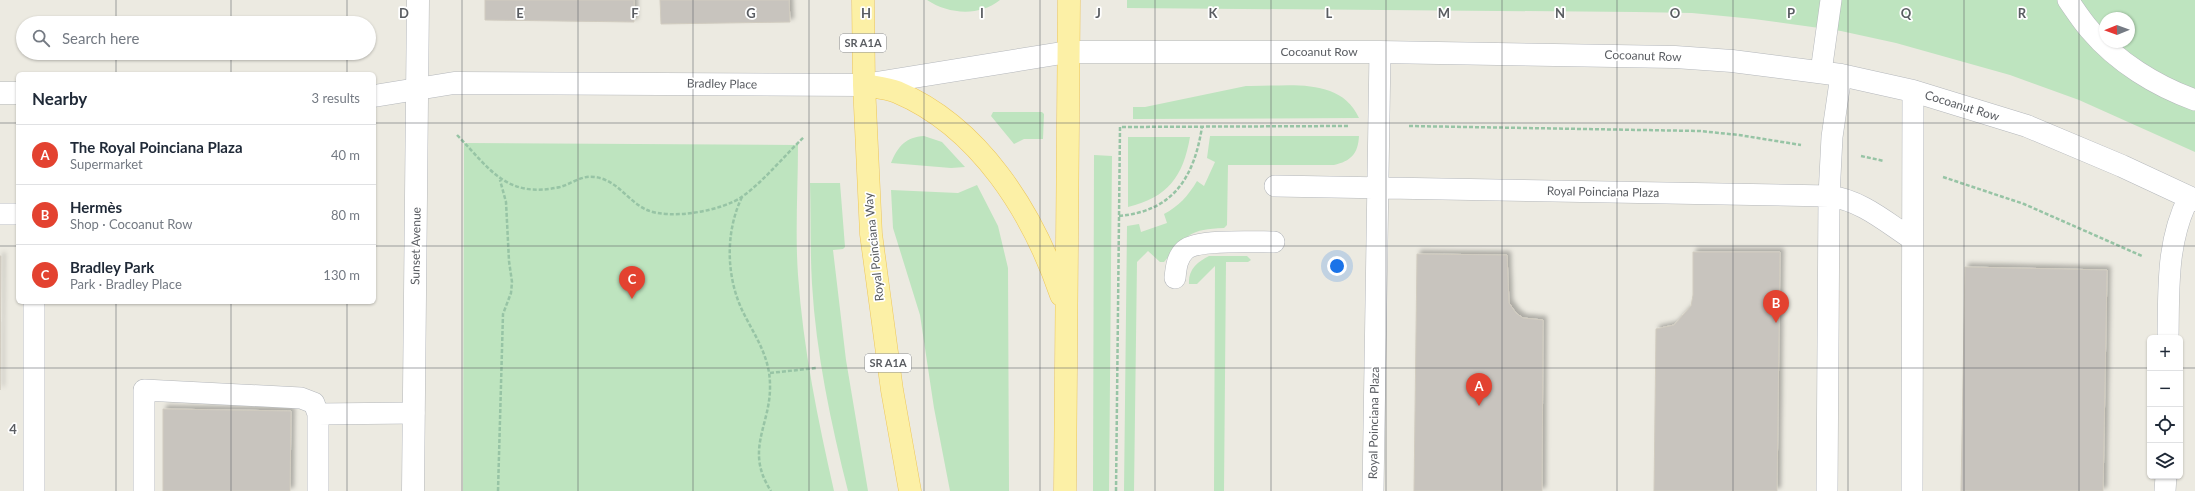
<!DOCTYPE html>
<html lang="en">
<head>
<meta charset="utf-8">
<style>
  body { margin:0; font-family:Lato,sans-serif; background:#f6f6f7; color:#1f2937 }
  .controls { position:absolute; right:12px; bottom:12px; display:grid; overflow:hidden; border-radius:6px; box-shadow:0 1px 3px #0004 }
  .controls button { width:36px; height:36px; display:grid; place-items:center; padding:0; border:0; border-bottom:1px solid #e0e1e3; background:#fff; color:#1f2937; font:20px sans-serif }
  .compass { position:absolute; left:2099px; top:12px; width:36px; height:36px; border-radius:50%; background:#fff; box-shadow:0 1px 3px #0004; rotate:269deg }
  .you { position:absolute; left:1337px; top:266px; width:14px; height:14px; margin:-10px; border:3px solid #fff; border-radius:50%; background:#1a73e8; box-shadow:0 0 0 6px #1a73e833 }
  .badge { display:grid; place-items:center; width:26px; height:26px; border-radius:50%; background:#e34230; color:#fff; font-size:13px; font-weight:700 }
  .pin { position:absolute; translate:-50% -33px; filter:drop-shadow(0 1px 2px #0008) }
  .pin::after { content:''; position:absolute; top:21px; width:14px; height:12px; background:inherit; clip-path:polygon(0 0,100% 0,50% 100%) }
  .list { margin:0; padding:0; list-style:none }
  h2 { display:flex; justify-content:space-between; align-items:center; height:52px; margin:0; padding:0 16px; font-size:17px }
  h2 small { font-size:13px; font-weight:400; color:#747a83 }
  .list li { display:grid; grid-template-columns:26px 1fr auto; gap:12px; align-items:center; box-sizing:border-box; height:60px; padding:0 16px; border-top:1px solid #e0e1e3 }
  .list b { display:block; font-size:15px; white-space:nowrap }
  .list p { margin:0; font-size:13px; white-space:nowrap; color:#747a83 }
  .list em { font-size:13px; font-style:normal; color:#747a83 }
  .icon { flex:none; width:22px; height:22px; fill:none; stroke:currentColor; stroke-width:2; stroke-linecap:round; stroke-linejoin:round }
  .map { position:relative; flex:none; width:2195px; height:491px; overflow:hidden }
  .search { position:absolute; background:#fff; box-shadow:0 1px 3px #0004; left:16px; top:16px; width:360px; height:44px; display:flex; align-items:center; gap:10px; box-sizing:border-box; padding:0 14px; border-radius:22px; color:#747a83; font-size:15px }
  .panel { position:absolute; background:#fff; box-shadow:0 1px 3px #0004; left:16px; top:72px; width:360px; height:232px; border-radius:6px }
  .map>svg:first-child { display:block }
  .green { fill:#bee4bf; fill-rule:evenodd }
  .building { fill:#c8c4be; stroke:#d1ccc0; filter:url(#shadow) }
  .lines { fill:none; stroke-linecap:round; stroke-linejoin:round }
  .service-casing { stroke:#b4b7bb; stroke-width:22 }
  .minor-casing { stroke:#b4b7bb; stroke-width:23 }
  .tertiary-casing { stroke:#b4b7bb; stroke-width:23 }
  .primary-casing { stroke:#edc65a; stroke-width:23 }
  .path { stroke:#97c4a5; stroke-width:2.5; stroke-dasharray:4 2; stroke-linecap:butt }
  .service { stroke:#fff; stroke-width:21 }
  .minor { stroke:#fff; stroke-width:22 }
  .tertiary { stroke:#fff; stroke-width:22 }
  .primary { stroke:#fcf0a6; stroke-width:22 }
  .grid { fill:none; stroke:#5a5d62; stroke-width:1; stroke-opacity:0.55 }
  .labels { text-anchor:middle; stroke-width:3.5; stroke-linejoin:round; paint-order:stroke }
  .shield { fill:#fff; stroke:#8c8e91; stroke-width:1 }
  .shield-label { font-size:11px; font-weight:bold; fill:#5a5d62 }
  .street-label { font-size:12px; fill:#5a5d62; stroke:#fff }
  .grid-label { font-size:13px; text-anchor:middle; font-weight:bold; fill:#5a5d62; stroke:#fff; stroke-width:3.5; stroke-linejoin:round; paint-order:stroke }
</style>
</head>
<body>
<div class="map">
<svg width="2195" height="491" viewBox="0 0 2195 491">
  <defs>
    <filter id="shadow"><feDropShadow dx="3.5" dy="-3.5" stdDeviation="2" flood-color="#0004"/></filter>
  </defs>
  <rect width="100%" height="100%" fill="#eceae1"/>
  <path class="green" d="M927,0H1000C979,17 948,14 927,0Z
    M1127,0H2195V152L2079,100L2010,75L1896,43L1841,31L1754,19L1692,13L1636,12L1127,8ZM2105,18H2129V42H2105Z
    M1246,86C1284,87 1340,75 1359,118L1133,119V107H1145Z
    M993,112H1042L1044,114L1043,139H1024L1014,144L991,116Z
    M374,133H375L374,254Z
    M924,136L942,142L965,167L951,168L891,163C898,146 906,137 924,136Z
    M1210,136H1359C1358,154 1351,161 1334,165H1228L1227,225L1224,228C1187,229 1186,237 1164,262H1160L1148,251L1137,262L1134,491H1124L1127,226L1139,224L1141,232L1167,223L1164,214C1179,206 1188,196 1197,181L1204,186L1215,162L1207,158Z
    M1128,137H1190C1183,177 1168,197 1128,207Z
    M464,143L798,145C798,188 795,232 798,275C803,348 818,420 834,491H463Z
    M1094,155L1112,156L1109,491H1093Z
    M810,183H840L845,247L843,249L833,250L846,360L868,491H848C831,424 816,353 812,284C810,250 811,217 810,183Z
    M977,185L998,226L1008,268L1009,491H950L934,408L920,315L893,228L891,190L958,193Z
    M1209,256H1247L1251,260L1248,262H1226L1224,491H1214L1215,266L1197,284H1189C1188,270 1197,262 1209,256Z"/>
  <path class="building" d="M485,0H634V22L485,20Z
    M660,0H789L790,22L661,24Z
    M1693,252H1780L1777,491H1654L1656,329L1674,325L1691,306L1693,295Z
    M1417,254L1507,255L1509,303L1516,313L1523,318L1543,320L1542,491H1414Z
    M0,256H1L0,390Z
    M1965,267L2107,270L2103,491H1961Z
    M163,409L291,411L290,491H163Z"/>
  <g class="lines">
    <g class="service-casing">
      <path id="service" d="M2068,0C2075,10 2082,21 2090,30C2117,62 2156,86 2195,100
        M1821,72L1831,0
        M1275,186L1829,196C1861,200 1886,222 1912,239
        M0,214H18
        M1175,278C1176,268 1177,257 1185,250C1197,239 1256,242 1274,242
        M2168,338C2169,289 2166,242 2189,197
        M34,491V302
        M144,491V390L301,398L314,403L318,414
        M318,491V414L414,413
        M1373,491L1380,52
        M1827,491L1829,196L1832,137L1841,75
        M1912,491L1913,91
        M2165,491L2166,476"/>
    </g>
    <g class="minor-casing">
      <path id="minor" d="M413,491L418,0"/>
    </g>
    <g class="tertiary-casing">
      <path id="tertiary" d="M0,93H18
        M374,96L454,83L864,85L1068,52H1380L1675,57L1732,61L1841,75L1913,91L2027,126L2122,166L2195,200"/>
    </g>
    <g class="primary-casing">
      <path id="primary" d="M863,0L864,85L871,234L892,390L910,491
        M864,85C874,87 887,88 897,92C980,127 1033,213 1061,295
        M1065,491L1069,0"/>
    </g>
    <path class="path" d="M1409,126L1700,131L1739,135L1801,145
      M457,135C490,169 506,199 560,187C571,184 582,175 594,177C617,179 627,201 647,210C670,220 723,211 743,196C764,181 785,155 804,137
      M1861,156L1884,161
      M1943,177L2024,204L2142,256
      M742,197C725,232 726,277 743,312C755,336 770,357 770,385C771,425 744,450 771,491
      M1119,216C1174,211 1194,177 1202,127
      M770,373L816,368
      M498,491L503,314L511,293L512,282L509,261L506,202L500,180
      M1116,491L1120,127L1348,126"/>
    <use href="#service" class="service"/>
    <use href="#minor" class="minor"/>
    <use href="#tertiary" class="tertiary"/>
    <use href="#primary" class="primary"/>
  </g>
  <path class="grid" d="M116,0V23M231,0V23M347,0V23M462,0V491M578,0V491M693,0V491M809,0V491M924,0V491M1040,0V491M1155,0V491M1271,0V491M1386,0V491M1502,0V491M1617,0V491M1733,0V491M1848,0V491M1964,0V491M2079,0V491M116,53V74M231,53V74M347,53V74M0,123H18M374,123H2195M0,246H18M374,246H2195M116,302V491M231,302V491M347,302V491M0,368H2150M2180,368H2195"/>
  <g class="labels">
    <g class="shield">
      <rect x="840" y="34" width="46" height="18" rx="3"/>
      <rect x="865" y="354" width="46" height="18" rx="3"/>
    </g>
    <g class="shield-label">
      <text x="863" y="47">SR A1A</text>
      <text x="888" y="367">SR A1A</text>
    </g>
    <g class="street-label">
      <text x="1319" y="56">Cocoanut Row</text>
      <text transform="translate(1643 56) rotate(2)" y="4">Cocoanut Row</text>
      <text transform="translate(722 84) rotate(1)" y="4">Bradley Place</text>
      <text transform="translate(1962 106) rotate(17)" y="4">Cocoanut Row</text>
      <text transform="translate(1603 192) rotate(1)" y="4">Royal Poinciana Plaza</text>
      <text transform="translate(416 246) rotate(-89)" y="4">Sunset Avenue</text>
      <text transform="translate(874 247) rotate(-96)" y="4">Royal Poinciana Way</text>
      <text transform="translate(1374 423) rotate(-89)" y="4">Royal Poinciana Plaza</text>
    </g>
  </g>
  <g class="grid-label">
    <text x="404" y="18">D</text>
    <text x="520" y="18">E</text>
    <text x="635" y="18">F</text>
    <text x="751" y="18">G</text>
    <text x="866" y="18">H</text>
    <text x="982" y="18">I</text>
    <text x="1098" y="18">J</text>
    <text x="1213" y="18">K</text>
    <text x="1329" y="18">L</text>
    <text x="1444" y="18">M</text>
    <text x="1560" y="18">N</text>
    <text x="1675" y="18">O</text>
    <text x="1791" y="18">P</text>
    <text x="1906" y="18">Q</text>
    <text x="2022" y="18">R</text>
    <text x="13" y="434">4</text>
  </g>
</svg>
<div class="controls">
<button>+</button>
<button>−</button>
<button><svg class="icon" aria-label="locate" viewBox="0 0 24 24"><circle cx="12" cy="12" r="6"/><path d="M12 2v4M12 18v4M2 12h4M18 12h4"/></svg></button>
<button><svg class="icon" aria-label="layers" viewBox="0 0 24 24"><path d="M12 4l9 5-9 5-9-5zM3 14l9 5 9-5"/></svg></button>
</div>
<svg class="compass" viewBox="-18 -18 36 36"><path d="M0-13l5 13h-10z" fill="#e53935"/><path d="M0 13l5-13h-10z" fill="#747a83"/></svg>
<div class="you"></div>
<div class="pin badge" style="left:1479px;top:406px">A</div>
<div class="pin badge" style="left:1776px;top:323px">B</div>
<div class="pin badge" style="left:632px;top:299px">C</div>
<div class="search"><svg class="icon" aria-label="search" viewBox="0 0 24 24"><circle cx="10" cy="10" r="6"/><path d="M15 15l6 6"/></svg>Search here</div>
<section class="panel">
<h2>Nearby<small>3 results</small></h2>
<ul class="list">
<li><span class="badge">A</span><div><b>The Royal Poinciana Plaza</b><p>Supermarket</p></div><em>40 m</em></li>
<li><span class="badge">B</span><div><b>Hermès</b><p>Shop · Cocoanut Row</p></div><em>80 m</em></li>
<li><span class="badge">C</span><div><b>Bradley Park</b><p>Park · Bradley Place</p></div><em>130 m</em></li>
</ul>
</section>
</div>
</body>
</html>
